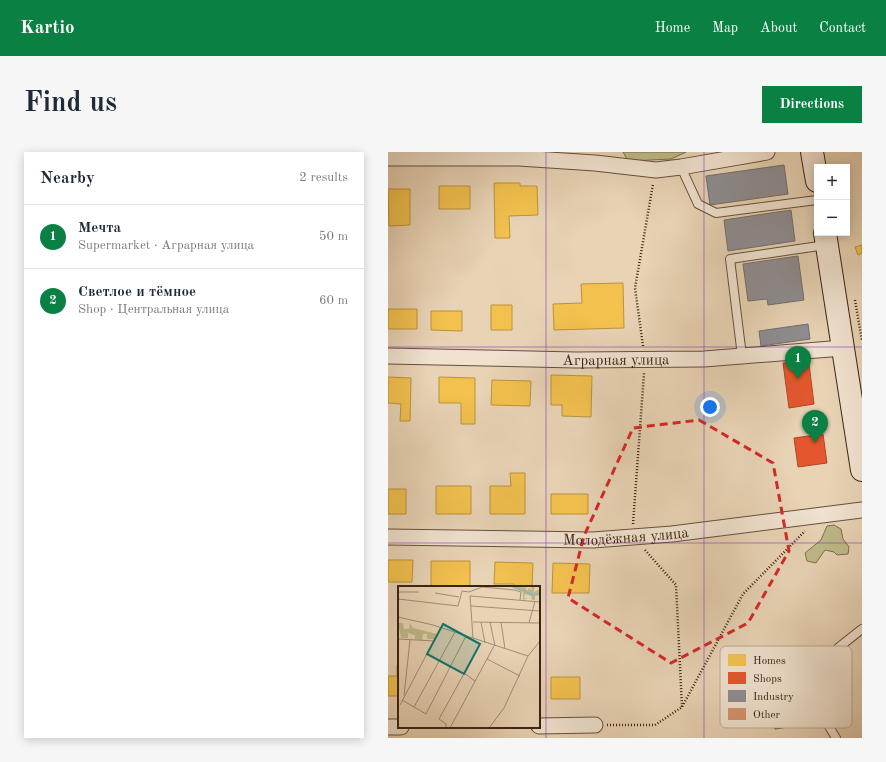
<!DOCTYPE html>
<html lang="en">
<head>
<meta charset="utf-8">
<style>
  body { margin:0; font-family:"Old Standard TT",serif; background:#f6f6f7; color:#1f2937 }
  .controls { position:absolute; right:12px; top:12px; display:grid; overflow:hidden; border-radius:0px; box-shadow:0 2px 10px #0003 }
  .controls button { width:36px; height:36px; display:grid; place-items:center; padding:0; border:0; border-bottom:1px solid #e0e1e3; background:#fff; color:#1f2937; font:20px sans-serif }
  .you { position:absolute; left:322px; top:255px; width:14px; height:14px; margin:-10px; border:3px solid #fff; border-radius:50%; background:#1a73e8; box-shadow:0 0 0 6px #1a73e833 }
  .badge { display:grid; place-items:center; width:26px; height:26px; border-radius:50%; background:#0b8043; color:#fff; font-size:13px; font-weight:700 }
  .pin { position:absolute; translate:-50% -33px; filter:drop-shadow(0 1px 2px #0008) }
  .pin::after { content:''; position:absolute; top:21px; width:14px; height:12px; background:inherit; clip-path:polygon(0 0,100% 0,50% 100%) }
  .list { margin:0; padding:0; list-style:none }
  h2 { display:flex; justify-content:space-between; align-items:center; height:52px; margin:0; padding:0 16px; font-size:17px }
  h2 small { font-size:13px; font-weight:400; color:#747a83 }
  .list li { display:grid; grid-template-columns:26px 1fr auto; gap:12px; align-items:center; box-sizing:border-box; height:64px; padding:0 16px; border-top:1px solid #e0e1e3 }
  .list b { display:block; font-size:15px; white-space:nowrap }
  .list p { margin:0; font-size:13px; white-space:nowrap; color:#747a83 }
  .list em { font-size:13px; font-style:normal; color:#747a83 }
  .map { position:relative; flex:none; width:474px; height:586px; overflow:hidden; border-radius:0px }
  header { display:flex; align-items:center; gap:24px; box-sizing:border-box; height:56px; padding:0 20px; background:#0b8043; color:#fff }
  header strong { font-size:19px }
  nav { display:flex; gap:22px; margin-inline-start:auto; font-size:14px }
  .intro { display:flex; align-items:center; justify-content:space-between; box-sizing:border-box; height:96px; padding:0 24px }
  h1 { margin:0; font-size:28px }
  .button { padding:10px 18px; border-radius:0px; background:#0b8043; color:#fff; font-size:14px; font-weight:700 }
  main { display:flex; gap:24px; padding:0 24px }
  aside { flex:1; background:#fff; border-radius:0px; box-shadow:0 2px 10px #0003 }
  .map>svg:first-child { display:block }
  .green { fill:#beba88; stroke:#7c6e4d }
  .homes { fill:#f2c14e; stroke:#bb923c }
  .shops { fill:#e4572e; stroke:#b14726 }
  .industry { fill:#8d8d92; stroke:#746d6c }
  .building { fill:#d3936d; stroke:#3b2312 }
  .lines { fill:none; stroke-linecap:round; stroke-linejoin:round }
  .lane-casing { stroke:#664f3b; stroke-width:10 }
  .street-casing { stroke:#664f3b; stroke-width:17 }
  .secondary-casing { stroke:#3b2312; stroke-width:24 }
  .path { stroke:#3b2312; stroke-width:2.5; stroke-dasharray:1 2; stroke-linecap:butt }
  .lane { stroke:#f0e2cf; stroke-width:8 }
  .street { stroke:#f0e2cf; stroke-width:15 }
  .secondary { stroke:#f0e2cf; stroke-width:22 }
  .marked { fill:none; stroke:#d62828; stroke-width:3; stroke-dasharray:8 5; stroke-linejoin:round }
  .grid { fill:none; stroke:#7b2cbf; stroke-width:1; stroke-opacity:0.55 }
  .labels { text-anchor:middle; stroke-width:4; stroke-linejoin:round; paint-order:stroke }
  .street-label { font-size:15px; fill:#3b2312; stroke:#f0e2cf }
  .inset-river { fill:none; stroke:#99b6b6; stroke-width:2 }
  .inset-road { fill:none; stroke:#a38d74; stroke-width:1 }
  .view { fill:#0f766e; fill-opacity:0.15; stroke:#0f766e; stroke-width:2 }
  .inset-edge { fill:none; stroke:#3b2312; stroke-width:2 }
  .key { fill:#f0e2cf; stroke:#baa996; stroke-width:1 }
  .key-label { font-size:11px; fill:#3b2312 }
</style>
</head>
<body>
<header>
<strong>Kartio</strong>
<nav><a>Home</a><a>Map</a><a>About</a><a>Contact</a></nav>
</header>
<div class="intro"><h1>Find us</h1><a class="button">Directions</a></div>
<main>
<aside>
<h2>Nearby<small>2 results</small></h2>
<ul class="list">
<li><span class="badge">1</span><div><b>Мечта</b><p>Supermarket · Аграрная улица</p></div><em>50 m</em></li>
<li><span class="badge">2</span><div><b>Светлое и тёмное</b><p>Shop · Центральная улица</p></div><em>60 m</em></li>
</ul>
</aside>
<div class="map">
<svg width="474" height="586" viewBox="0 0 474 586">
  <rect width="100%" height="100%" fill="#e8d3b5"/>
  <filter id="stains"><feTurbulence type="fractalNoise" baseFrequency=".005" numOctaves="4"/><feColorMatrix values="0 0 0 0 .2 0 0 0 0 .09 0 0 0 0 .02 0 0 0 .5 -.17"/></filter>
  <radialGradient id="worn" r=".72"><stop offset=".6" stop-color="#630" stop-opacity="0"/><stop offset="1" stop-color="#630" stop-opacity=".3"/></radialGradient>
  <path class="green" d="M235,0H298L283,7L240,9Z
    M446,373L453,377L455,387L461,395L460,402L449,403L446,400L437,398L428,411L419,409L417,401L433,388L439,374Z"/>
  <path class="homes" d="M106,31H132V34H149L150,63L121,64L122,86H107Z
    M51,34H82V57H51Z
    M0,37H22V73L1,74Z
    M474,93V101L470,103L467,95Z
    M235,131L236,176L166,178L165,152L194,151L193,132Z
    M103,153H124V178H103Z
    M0,157H29V177H0Z
    M43,159H74V179L43,178Z
    M163,223L204,224L203,265L174,264V253H163Z
    M0,225L23,226L22,269H12L13,252L0,251Z
    M51,225L87,226V272H73V251H51Z
    M104,228L143,229L142,254L103,253Z
    M122,321H137V362H102V334H123Z
    M48,334H83V362H48Z
    M0,337H18V362H0Z
    M163,342H200V362H163Z
    M0,408H25L24,430H0Z
    M43,409H82V435H43Z
    M107,410L145,411L144,435H126V432H106Z
    M165,411L202,412L201,441H164Z
    M9,513H11V544H0V524H9Z
    M163,525H192V547H163Z"/>
  <path class="shops" d="M416,208L421,212L426,252L401,256L395,211Z
    M435,282L439,311L410,315L406,286Z"/>
  <path class="industry" d="M396,13L400,42L322,53L318,24Z
    M403,58L407,89L340,99L336,68Z
    M410,104L416,148L380,153L379,147L360,149L355,112Z
    M420,172L422,187L373,194L371,179Z"/>
  <path class="building" d="M396,549L400,575L387,577L382,551Z"/>
  <g class="lines">
    <g class="lane-casing">
      <path id="lane" d="M293,15L310,52L328,61L429,48
        M354,204L342,107L438,93
        M448,586L439,571L436,529L450,496L474,477"/>
    </g>
    <g class="street-casing">
      <g id="street">
        <path d="M0,6H131L207,11L268,18L293,15L379,0"/>
        <path id="s1" d="M0,204L188,208L316,207L455,196"/>
        <path id="s2" d="M0,385L205,388L284,382L474,358"/>
        <path d="M151,574L207,573"/>
        <path d="M0,575H13"/>
      </g>
    </g>
    <g class="secondary-casing">
      <path id="secondary" d="M424,0L429,29
        M437,81L474,318"/>
    </g>
    <path class="path" d="M467,148L474,189
      M255,194L247,136L265,32
      M245,372L256,221
      M257,398L288,433L294,555
      M219,573H267L294,555L355,442L417,379"/>
    <use href="#lane" class="lane"/>
    <use href="#street" class="street"/>
    <use href="#secondary" class="secondary"/>
  </g>
  <path class="marked" d="M311,268L385,311L401,399L360,471L283,511L180,446L196,384L245,276Z"/>
  <path class="grid" d="M158,0V586M316,0V586M0,195H474M0,391H474"/>
  <g class="labels">
    <g class="street-label">
      <text dy="5" stroke="none"><textPath href="#s1" startOffset="228">Аграрная улица</textPath></text>
      <text dy="5" stroke="none"><textPath href="#s2" startOffset="238">Молодёжная улица</textPath></text>
    </g>
  </g>
  <g transform="translate(10 434)">
    <rect width="142" height="142" fill="#e8d3b5"/>
    <path d="M111,0H127L129,5L131,2L134,4L133,0H136V6L142,3V8L137,9V14H134L133,10L127,8L126,12H130L125,14V5ZM0,37H5L6,43H11L12,37L15,42L39,48L38,53H29V48H25L24,54L17,53V49L10,47V52H3Z" fill="#beba88"/>
    <path class="inset-river" d="M114,0L135,9L142,8"/>
    <path class="inset-road" d="M0,6H21M71,6L84,1L117,4L123,6L122,14M37,7L61,11M72,10L142,16M72,10L75,52M0,13L60,20L64,5L71,6M73,20L142,25M0,31L35,39L130,70M75,36L142,37M83,36L87,57M92,36L97,60M103,36L107,63M131,37L137,15M0,53L37,55M89,73L122,90M66,87L77,95M6,110L12,54M4,114L28,128L68,50M2,119L43,41M16,121L57,46M48,142V138L41,133L73,75M52,142L96,60M91,142L106,122L130,70L142,55"/>
    <path class="view" d="M45,38L82,58L66,88L29,68Z"/>
    <rect width="142" height="142" class="inset-edge"/>
  </g>
  <rect x="332" y="494" width="132" height="82" rx="6" class="key"/>
  <rect x="340" y="502" width="18" height="12" fill="#f2c14e"/>
  <rect x="340" y="520" width="18" height="12" fill="#e4572e"/>
  <rect x="340" y="538" width="18" height="12" fill="#8d8d92"/>
  <rect x="340" y="556" width="18" height="12" fill="#d3936d"/>
  <g class="key-label">
    <text x="365" y="512">Homes</text>
    <text x="365" y="530">Shops</text>
    <text x="365" y="548">Industry</text>
    <text x="365" y="566">Other</text>
  </g>
  <rect width="100%" height="100%" filter="url(#stains)"/>
  <rect width="100%" height="100%" fill="url(#worn)"/>
</svg>
<div class="controls">
<button>+</button>
<button>−</button>
</div>
<div class="you"></div>
<div class="pin badge" style="left:410px;top:227px">1</div>
<div class="pin badge" style="left:427px;top:291px">2</div>
</div>
</main>
</body>
</html>
